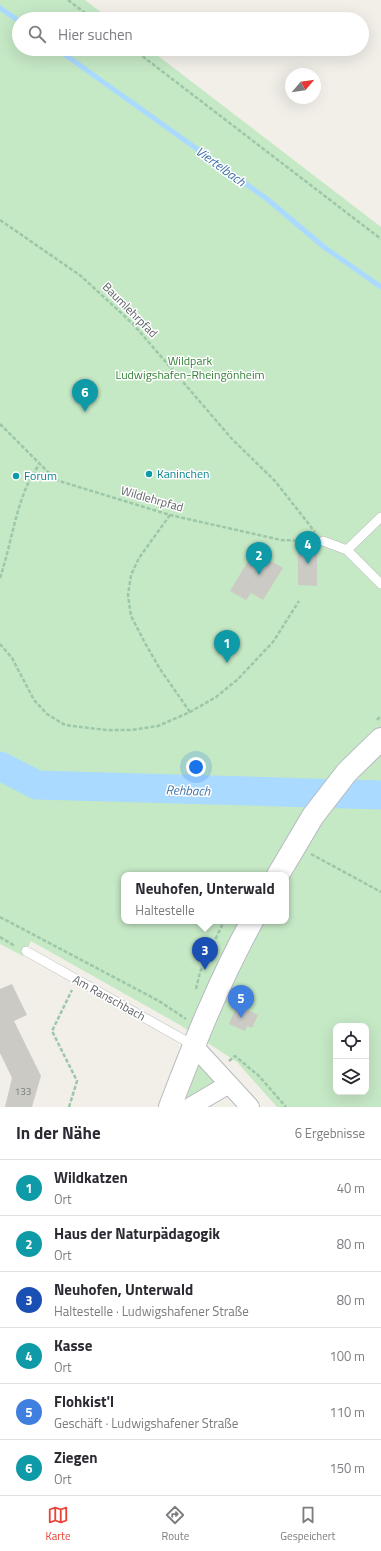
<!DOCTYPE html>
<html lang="de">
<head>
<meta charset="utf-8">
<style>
  body { margin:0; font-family:"Titillium Web",sans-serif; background:#f7f7f7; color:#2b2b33 }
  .controls { position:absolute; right:12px; bottom:12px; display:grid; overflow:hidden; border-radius:8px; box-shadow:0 4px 16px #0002 }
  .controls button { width:36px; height:36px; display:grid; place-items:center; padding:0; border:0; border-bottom:1px solid #e1e1e2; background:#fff; color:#2b2b33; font:20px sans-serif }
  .compass { position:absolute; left:285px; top:68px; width:36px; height:36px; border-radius:50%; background:#fff; box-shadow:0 4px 16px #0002; rotate:61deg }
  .you { position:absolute; left:196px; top:767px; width:14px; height:14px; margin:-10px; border:3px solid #fff; border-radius:50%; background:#1a73e8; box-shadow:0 0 0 6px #1a73e833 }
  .badge { display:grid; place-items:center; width:26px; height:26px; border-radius:50%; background:#ea4335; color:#fff; font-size:13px; font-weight:700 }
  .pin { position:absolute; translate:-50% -33px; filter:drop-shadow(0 1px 2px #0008) }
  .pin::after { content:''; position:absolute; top:21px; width:14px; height:12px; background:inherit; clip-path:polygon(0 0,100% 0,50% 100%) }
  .popup { position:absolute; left:121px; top:872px; width:168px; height:52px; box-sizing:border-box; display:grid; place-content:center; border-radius:8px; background:#fff; filter:drop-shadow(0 1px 3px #0005); font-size:13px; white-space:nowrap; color:#7c7c81 }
  .popup b { font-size:15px; color:#2b2b33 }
  .popup::after { content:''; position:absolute; left:50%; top:100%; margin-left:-8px; border:8px solid transparent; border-top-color:#fff }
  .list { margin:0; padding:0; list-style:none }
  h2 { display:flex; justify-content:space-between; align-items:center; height:52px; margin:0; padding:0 16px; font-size:17px }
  h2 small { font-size:13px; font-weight:400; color:#7c7c81 }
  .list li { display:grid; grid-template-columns:26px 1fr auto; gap:12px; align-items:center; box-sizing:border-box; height:56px; padding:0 16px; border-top:1px solid #e1e1e2 }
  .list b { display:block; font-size:15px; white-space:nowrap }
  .list p { margin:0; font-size:13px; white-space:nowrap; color:#7c7c81 }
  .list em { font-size:13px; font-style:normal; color:#7c7c81 }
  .icon { flex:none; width:22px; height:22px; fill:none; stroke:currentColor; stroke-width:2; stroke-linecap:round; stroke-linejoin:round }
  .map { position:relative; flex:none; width:381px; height:1107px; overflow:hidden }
  .search { position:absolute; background:#fff; box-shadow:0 4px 16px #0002; left:12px; right:12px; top:12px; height:44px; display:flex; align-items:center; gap:10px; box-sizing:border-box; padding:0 14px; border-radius:22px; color:#7c7c81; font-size:15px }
  .sheet { height:388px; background:#fff }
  nav { display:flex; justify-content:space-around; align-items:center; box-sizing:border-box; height:56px; border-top:1px solid #e1e1e2; background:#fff; font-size:11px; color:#7c7c81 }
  nav a { display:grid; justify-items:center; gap:2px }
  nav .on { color:#ea4335 }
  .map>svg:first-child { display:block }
  .green { fill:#c5e8c5; fill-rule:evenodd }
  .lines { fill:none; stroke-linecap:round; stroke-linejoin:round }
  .stream { stroke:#aadaff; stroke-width:5 }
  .river { stroke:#aadaff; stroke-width:29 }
  .building { fill:#cccac5 }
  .service-casing { stroke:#b5b8bc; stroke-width:10 }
  .minor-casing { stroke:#b5b8bc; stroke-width:20 }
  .secondary-casing { stroke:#b6babf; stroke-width:24 }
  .path { stroke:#9cc7a9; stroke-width:2.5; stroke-dasharray:4 2; stroke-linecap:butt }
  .service { stroke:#fff; stroke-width:9 }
  .minor { stroke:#fff; stroke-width:18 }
  .secondary { stroke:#fff; stroke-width:22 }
  .culture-dot { fill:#0f9aa8; stroke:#fff; stroke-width:1.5 }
  .labels { text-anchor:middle; stroke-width:3; stroke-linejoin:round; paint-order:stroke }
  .number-label { font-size:10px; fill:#7a7d7f }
  .street-label { font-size:12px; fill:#5f6368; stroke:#fff }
  .park-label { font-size:12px; fill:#348238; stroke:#fff }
  .culture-label { font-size:12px; fill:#0d838f; stroke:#fff; text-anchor:start }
  .water-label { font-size:13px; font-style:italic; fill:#4174aa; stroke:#fff }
</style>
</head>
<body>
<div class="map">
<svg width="381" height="1107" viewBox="0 0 381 1107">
  <rect width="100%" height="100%" fill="#f1efe8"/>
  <path class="green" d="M0,0H85L110,19H19V49H149L381,227V1107H277L237,1062L180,1025L31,941L23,956L0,944ZM124,875H286V921H124ZM336,1026H366V1092H336Z
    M196,1057L220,1082L176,1107Z"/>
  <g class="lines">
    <path class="stream" d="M0,8L19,21
      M57,49L267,199L324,247L381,287"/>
    <path class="river" d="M0,766L37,785L381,795"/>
  </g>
  <path class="building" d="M298,543H317V586L298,585Z
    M254,551L283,568L263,600L251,593L246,600L230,591Z
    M12,984L27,1015L14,1021L41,1076L32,1107H5L12,1078L0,1053V989Z
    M237,1005L258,1015L252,1028L247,1026L245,1031L229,1024Z"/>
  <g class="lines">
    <g class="service-casing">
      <path id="service" d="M323,541L347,550L381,584
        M347,550L381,517
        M26,951L193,1045"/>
    </g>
    <g class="minor-casing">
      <path id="minor" d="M193,1045L250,1107
        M190,1107L229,1084"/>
    </g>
    <g class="secondary-casing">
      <path id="secondary" d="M278,875L313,816L347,772L381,739
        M170,1107C194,1044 219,981 252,921"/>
    </g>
    <path class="path" d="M68,0L93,19
      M133,49L381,239
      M0,220L81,276L133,324L232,439L275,481L315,532
      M0,424L56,480L170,515L281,540L311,541
      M170,515L139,558L131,575L128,595L131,616L145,643L160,669L190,712
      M0,578C10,548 14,517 26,488C29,480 35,472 39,464
      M0,644L12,658L34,700L47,714L65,725L106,730H131L158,726L190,712L216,697L237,680L273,642L299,601
      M377,720L381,716
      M311,854L381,892
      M0,917L159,1001L186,1019
      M0,937L15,946
      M196,989L200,972L224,921
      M229,1061L235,1056L259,1076L286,1107
      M69,1107L77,1081L52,1031L72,990"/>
    <use href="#service" class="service"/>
    <use href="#minor" class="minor"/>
    <use href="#secondary" class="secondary"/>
  </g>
  <g class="culture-dot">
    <circle cx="149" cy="474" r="4"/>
    <circle cx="16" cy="476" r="4"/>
  </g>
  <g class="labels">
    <g class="number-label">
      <text x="23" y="1095">133</text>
    </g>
    <g class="street-label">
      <text transform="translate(130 310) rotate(45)" y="4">Baumlehrpfad</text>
      <text transform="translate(152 499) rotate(16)" y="4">Wildlehrpfad</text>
      <text transform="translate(109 998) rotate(29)" y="4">Am Ranschbach</text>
    </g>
    <g class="park-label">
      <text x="190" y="365">Wildpark<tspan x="190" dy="14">Ludwigshafen-Rheingönheim</tspan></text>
    </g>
    <g class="culture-label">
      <text x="157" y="478">Kaninchen</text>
      <text x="24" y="480">Forum</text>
    </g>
    <g class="water-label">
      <text transform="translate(221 166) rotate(36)" y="5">Viertelbach</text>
      <text transform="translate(188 790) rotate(2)" y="5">Rehbach</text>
    </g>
  </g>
</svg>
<div class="controls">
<button><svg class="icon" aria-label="locate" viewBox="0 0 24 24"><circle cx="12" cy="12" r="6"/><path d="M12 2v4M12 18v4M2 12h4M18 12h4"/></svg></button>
<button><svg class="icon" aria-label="layers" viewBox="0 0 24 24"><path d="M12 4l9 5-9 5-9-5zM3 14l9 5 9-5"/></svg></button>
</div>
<svg class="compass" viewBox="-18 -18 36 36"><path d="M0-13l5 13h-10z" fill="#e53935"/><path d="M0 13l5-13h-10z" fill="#7c7c81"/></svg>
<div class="you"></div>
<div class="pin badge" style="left:227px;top:663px;background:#0f9aa8">1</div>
<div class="pin badge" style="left:259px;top:575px;background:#0f9aa8">2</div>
<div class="pin badge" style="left:205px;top:970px;background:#1a4fb4">3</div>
<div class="popup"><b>Neuhofen, Unterwald</b>Haltestelle</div>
<div class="pin badge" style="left:308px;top:564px;background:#0f9aa8">4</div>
<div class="pin badge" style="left:241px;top:1018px;background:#3f7fe0">5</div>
<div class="pin badge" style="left:85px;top:412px;background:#0f9aa8">6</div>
<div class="search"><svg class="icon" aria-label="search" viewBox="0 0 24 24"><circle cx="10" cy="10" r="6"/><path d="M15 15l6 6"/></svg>Hier suchen</div>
</div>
<section class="sheet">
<h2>In der Nähe<small>6 Ergebnisse</small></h2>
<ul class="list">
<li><span class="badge" style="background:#0f9aa8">1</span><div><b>Wildkatzen</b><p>Ort</p></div><em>40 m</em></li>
<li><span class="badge" style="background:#0f9aa8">2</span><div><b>Haus der Naturpädagogik</b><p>Ort</p></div><em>80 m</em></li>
<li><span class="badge" style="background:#1a4fb4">3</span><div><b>Neuhofen, Unterwald</b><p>Haltestelle · Ludwigshafener Straße</p></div><em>80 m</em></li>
<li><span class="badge" style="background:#0f9aa8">4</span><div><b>Kasse</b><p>Ort</p></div><em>100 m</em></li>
<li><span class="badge" style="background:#3f7fe0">5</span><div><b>Flohkist'l</b><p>Geschäft · Ludwigshafener Straße</p></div><em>110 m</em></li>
<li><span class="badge" style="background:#0f9aa8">6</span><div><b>Ziegen</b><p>Ort</p></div><em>150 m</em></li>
</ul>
</section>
<nav>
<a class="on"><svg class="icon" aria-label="map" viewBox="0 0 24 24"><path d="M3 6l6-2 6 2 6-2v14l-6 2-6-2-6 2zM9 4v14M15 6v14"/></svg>Karte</a>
<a><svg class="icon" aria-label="directions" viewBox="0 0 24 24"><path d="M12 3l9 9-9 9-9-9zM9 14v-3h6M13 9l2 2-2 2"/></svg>Route</a>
<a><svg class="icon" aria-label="saved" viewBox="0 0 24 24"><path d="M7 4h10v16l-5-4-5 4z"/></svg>Gespeichert</a>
</nav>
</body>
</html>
